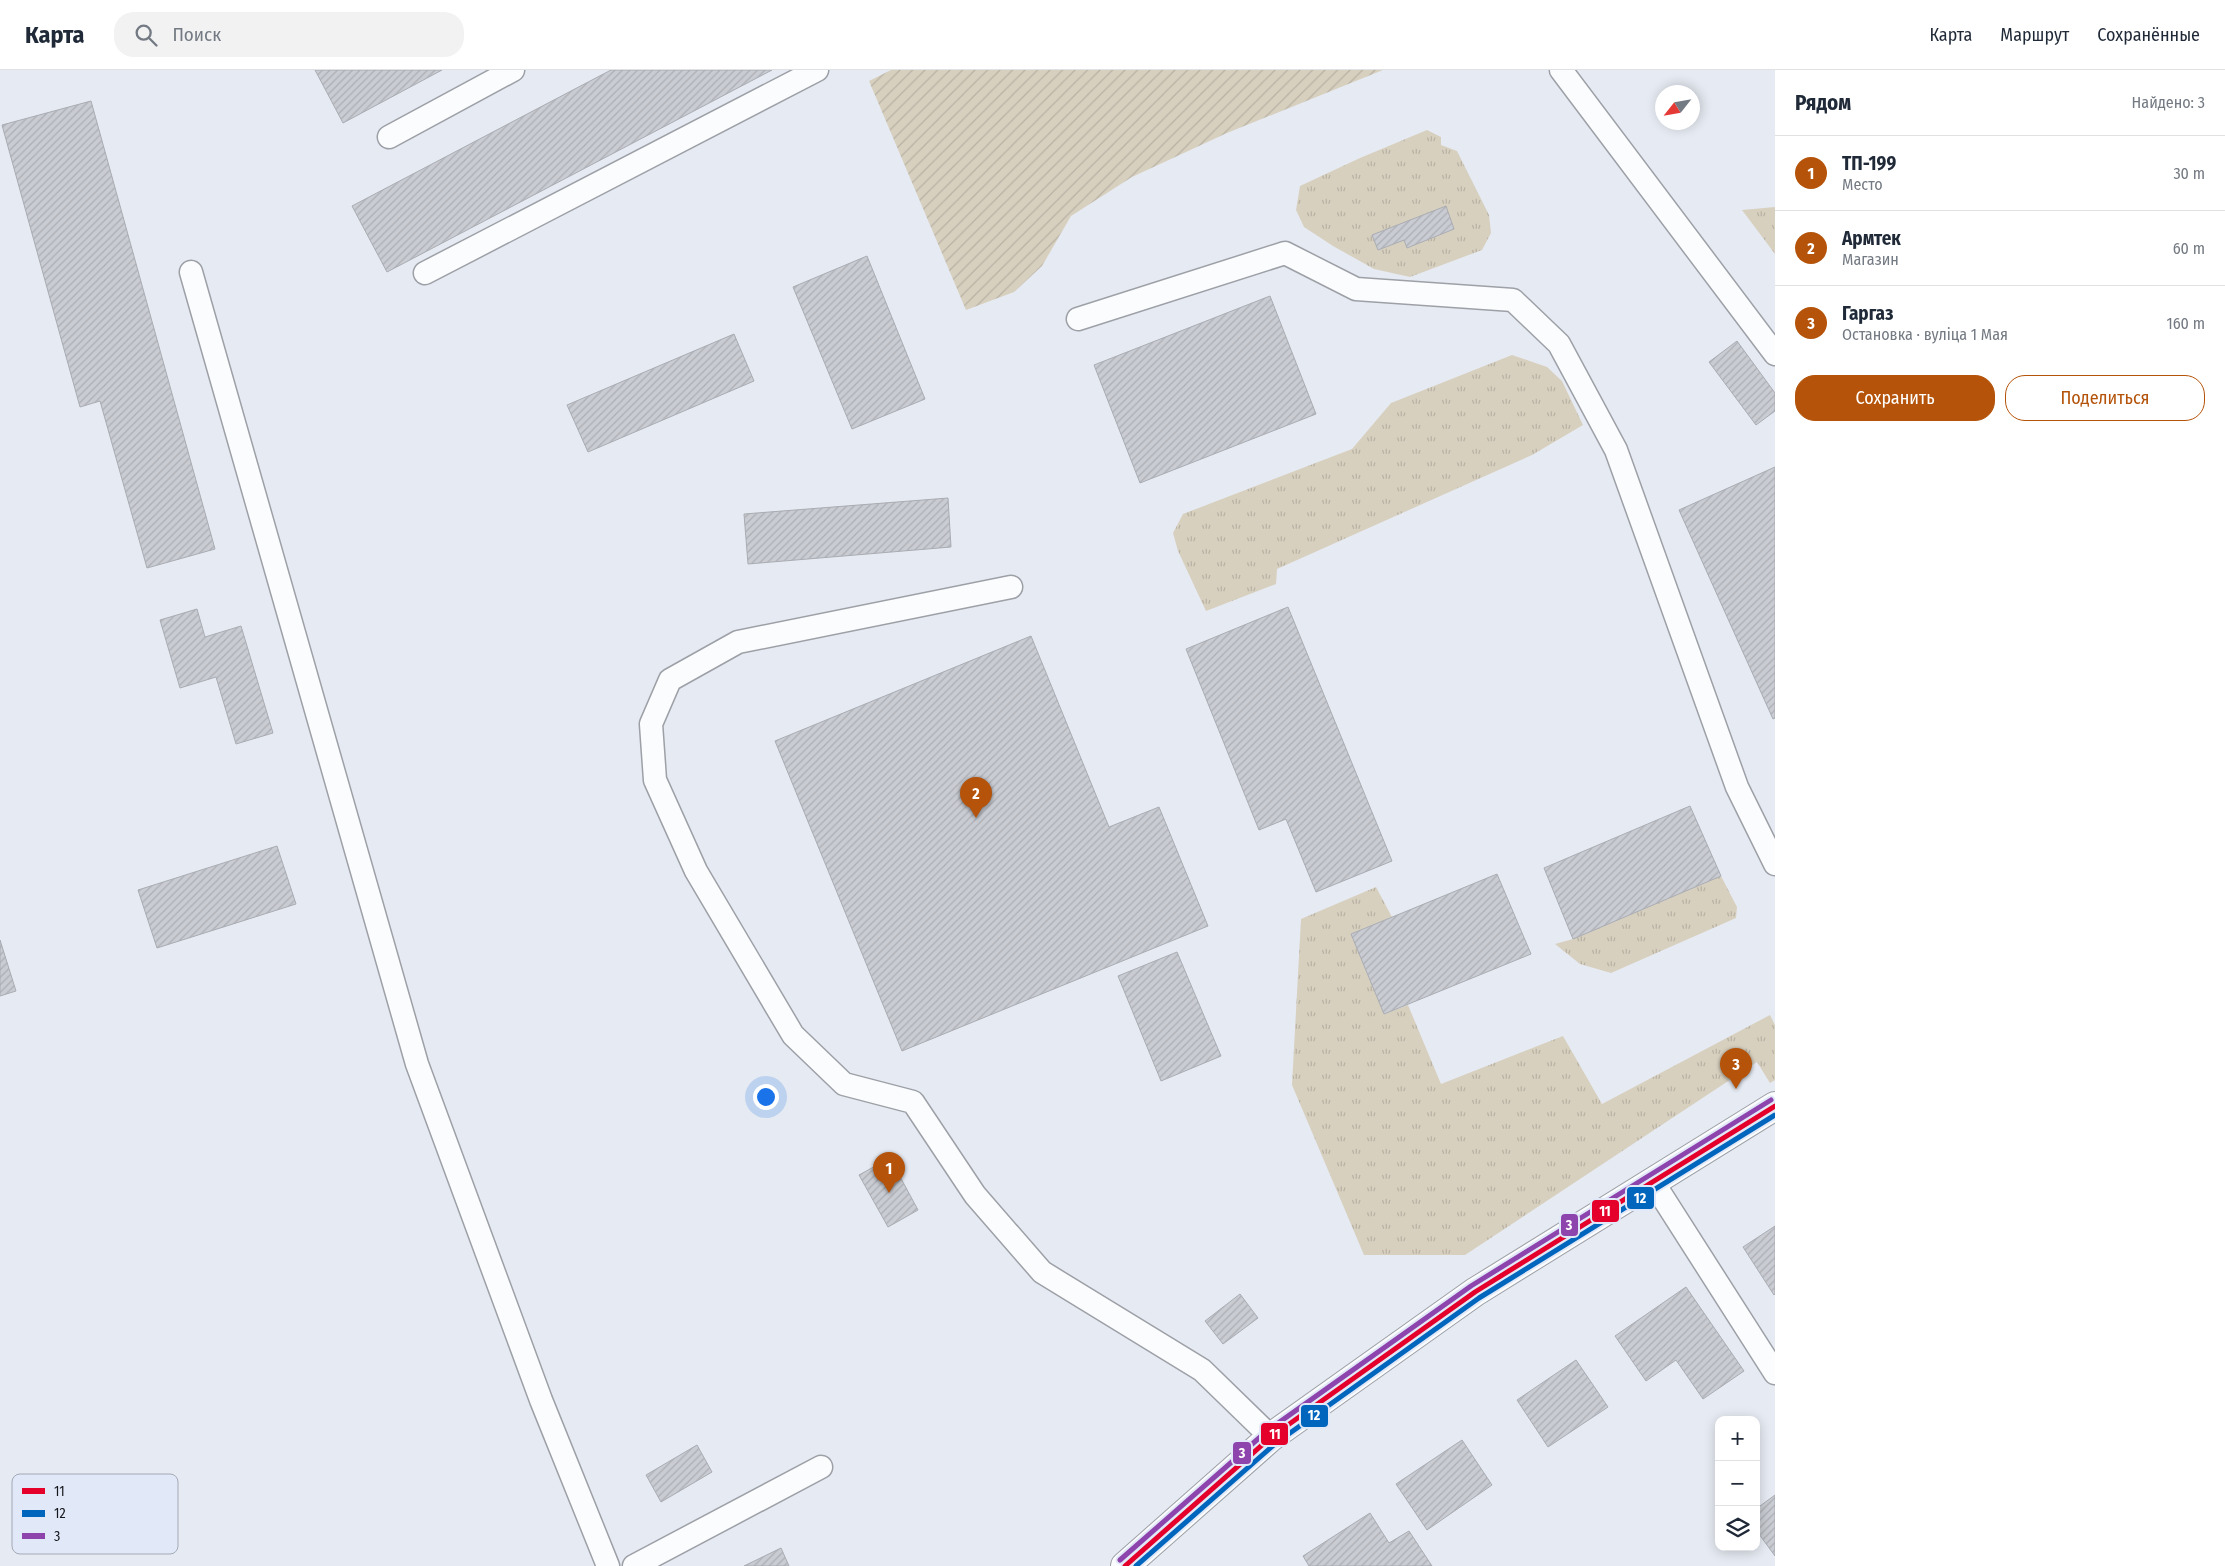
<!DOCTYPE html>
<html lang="ru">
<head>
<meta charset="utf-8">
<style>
  body { margin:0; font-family:"Fira Sans Condensed",sans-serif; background:#f2f2f3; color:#1f2937 }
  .controls { position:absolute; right:15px; bottom:15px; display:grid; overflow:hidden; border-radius:10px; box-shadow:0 2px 12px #0003 }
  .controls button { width:45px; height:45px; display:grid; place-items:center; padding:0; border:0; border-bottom:1px solid #e0e1e3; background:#fff; color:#1f2937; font:25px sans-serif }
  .compass { position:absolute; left:1655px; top:15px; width:45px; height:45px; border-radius:50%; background:#fff; box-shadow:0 2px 12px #0003; rotate:239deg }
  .you { position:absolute; left:765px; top:1026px; width:18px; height:18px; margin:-12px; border:4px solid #fff; border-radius:50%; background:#1a73e8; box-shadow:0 0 0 8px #1a73e833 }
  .badge { display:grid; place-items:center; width:32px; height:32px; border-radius:50%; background:#b45309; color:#fff; font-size:16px; font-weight:700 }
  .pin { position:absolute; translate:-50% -41px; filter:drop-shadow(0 1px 2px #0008) }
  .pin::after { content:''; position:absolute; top:26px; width:18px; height:15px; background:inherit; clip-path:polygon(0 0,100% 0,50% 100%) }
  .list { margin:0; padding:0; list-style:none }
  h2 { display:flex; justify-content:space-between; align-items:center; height:65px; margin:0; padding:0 20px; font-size:21px }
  h2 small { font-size:16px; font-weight:400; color:#747a83 }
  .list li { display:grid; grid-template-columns:32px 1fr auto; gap:15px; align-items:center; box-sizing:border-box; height:75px; padding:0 20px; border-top:1px solid #e0e1e3 }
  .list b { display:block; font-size:19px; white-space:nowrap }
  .list p { margin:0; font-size:16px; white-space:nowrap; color:#747a83 }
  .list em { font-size:16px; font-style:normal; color:#747a83 }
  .actions { display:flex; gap:10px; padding:15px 20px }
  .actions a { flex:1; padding:11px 0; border:1px solid #b45309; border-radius:20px; text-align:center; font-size:18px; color:#b45309 }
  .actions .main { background:#b45309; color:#fff }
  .icon { flex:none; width:28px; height:28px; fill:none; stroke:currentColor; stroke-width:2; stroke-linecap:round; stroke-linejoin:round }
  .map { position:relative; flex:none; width:1775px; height:1496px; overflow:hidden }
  header { display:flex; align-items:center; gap:30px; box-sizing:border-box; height:70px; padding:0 25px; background:#fff; border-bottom:1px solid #e0e1e3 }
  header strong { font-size:24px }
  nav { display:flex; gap:28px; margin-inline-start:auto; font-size:18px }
  .search { width:350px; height:45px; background:#f2f2f3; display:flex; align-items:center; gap:12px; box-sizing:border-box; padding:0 18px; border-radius:20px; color:#747a83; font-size:19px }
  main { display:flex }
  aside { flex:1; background:#fff }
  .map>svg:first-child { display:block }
  .grass { fill:url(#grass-tufts); fill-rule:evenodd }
  .garden { fill:url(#garden-furrows) }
  .building { fill:url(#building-hatch); stroke:#a9acb2 }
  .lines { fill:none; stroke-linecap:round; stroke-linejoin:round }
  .lane-casing { stroke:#9da0a7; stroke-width:25 }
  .secondary-casing { stroke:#9da0a7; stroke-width:30 }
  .lane { stroke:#fbfcfd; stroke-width:22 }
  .secondary { stroke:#fbfcfd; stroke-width:28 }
  .bus-1-casing { stroke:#e1e8f7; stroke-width:9 }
  .bus-2-casing { stroke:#e1e8f7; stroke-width:9 }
  .bus-3-casing { stroke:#e1e8f7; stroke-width:9 }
  .bus-1 { stroke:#e4002b; stroke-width:5 }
  .bus-2 { stroke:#0065bd; stroke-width:5 }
  .bus-3 { stroke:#8e44ad; stroke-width:5 }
  .key { fill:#e1e8f7; stroke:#a4a9b5; stroke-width:1 }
  .key-label { font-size:14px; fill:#15171c }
  .line-badge { stroke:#e1e8f7; stroke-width:2 }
  .badge-label { font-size:14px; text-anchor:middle; font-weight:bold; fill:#fff }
</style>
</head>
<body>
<header>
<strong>Карта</strong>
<div class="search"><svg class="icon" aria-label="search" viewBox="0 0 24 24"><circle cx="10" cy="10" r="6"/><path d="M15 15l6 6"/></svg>Поиск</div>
<nav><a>Карта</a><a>Маршрут</a><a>Сохранённые</a></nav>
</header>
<main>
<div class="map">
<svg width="1775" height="1496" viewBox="0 0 1775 1496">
  <defs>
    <pattern id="grass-tufts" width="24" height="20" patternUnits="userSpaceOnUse" patternTransform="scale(1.25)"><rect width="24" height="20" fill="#d8d0bf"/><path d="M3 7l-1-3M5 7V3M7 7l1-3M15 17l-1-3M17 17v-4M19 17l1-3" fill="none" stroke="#b8b2a4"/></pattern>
    <pattern id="garden-furrows" width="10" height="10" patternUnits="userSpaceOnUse" patternTransform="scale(1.25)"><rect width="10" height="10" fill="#d8d0bf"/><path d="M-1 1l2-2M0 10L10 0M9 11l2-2" fill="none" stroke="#b8b2a4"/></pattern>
    <pattern id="building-hatch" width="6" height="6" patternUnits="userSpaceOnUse" patternTransform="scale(1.25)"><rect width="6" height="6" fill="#c9ccd2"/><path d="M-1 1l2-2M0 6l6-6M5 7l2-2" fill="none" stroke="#acaeb4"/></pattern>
  </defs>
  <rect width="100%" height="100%" fill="#e6eaf2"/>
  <path class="grass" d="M1427,60L1441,67V75L1457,81L1489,145L1491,163L1482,180L1410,207L1374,199L1333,176L1304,157L1296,140L1300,116L1360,88ZM1446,137L1454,159L1407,178L1404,170L1378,180L1372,165Z
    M1775,137V184L1742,140Z
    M1512,285L1547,297L1562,311L1583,355L1532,385L1277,499L1276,514L1206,541L1178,481L1173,463L1183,444L1352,379L1391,333Z
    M1721,806L1737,837L1736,848L1611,903L1580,894L1555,874L1573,869Z
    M1376,817L1392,847L1351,864L1384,944L1408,935L1441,1014L1563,966L1602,1034L1770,945L1775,955V1010L1770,1013L1757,992L1465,1185H1364L1292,1015L1301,849Z"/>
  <path class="garden" d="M891,0H1383L1227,63L1132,107L1071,146L1042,196L1014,222L966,240L869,11Z"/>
  <path class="building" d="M315,0H442L343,53Z
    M611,0H772L387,202L352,136Z
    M91,31L215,479L147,498L100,331L80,337L2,55Z
    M1446,136L1454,159L1407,178L1404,170L1378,180L1372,165Z
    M867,186L925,329L852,359L793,217Z
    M1270,226L1316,344L1140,413L1094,295Z
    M734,264L754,311L588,382L567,335Z
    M1737,271L1775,323V341L1756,355L1709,292Z
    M1775,397V648L1773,649L1679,440Z
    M948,428L951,477L748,494L744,444Z
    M1288,537L1392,791L1316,822L1286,749L1259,760L1186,579Z
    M197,539L205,567L241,556L273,663L236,674L216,607L180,618L160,550Z
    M1031,566L1109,757L1159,737L1208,856L902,981L775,671Z
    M1690,736L1721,806L1573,869L1544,798Z
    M277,776L296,834L157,878L138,820Z
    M1497,804L1531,884L1384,944L1351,864Z
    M0,870L16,921L0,926Z
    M1177,882L1221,986L1161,1011L1118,906Z
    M890,1088L918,1140L888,1157L859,1105Z
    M1775,1156V1224L1774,1225L1743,1177Z
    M1686,1217L1744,1301L1703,1329L1676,1290L1646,1311L1615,1266Z
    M1240,1224L1258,1248L1223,1274L1205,1251Z
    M1576,1290L1608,1337L1548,1377L1517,1330Z
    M1462,1370L1492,1415L1427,1460L1396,1414Z
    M697,1375L712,1402L661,1432L646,1405Z
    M1775,1425V1486L1756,1460V1439Z
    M1370,1443L1389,1473L1409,1461L1432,1496H1309L1303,1486Z
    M781,1478L789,1496H744Z"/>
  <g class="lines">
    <g class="lane-casing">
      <path id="lane" d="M1561,0L1775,284
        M389,67L513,0
        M191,202L417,994L541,1330L608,1496
        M425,203L817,0
        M1078,249L1285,183L1356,219L1513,230L1559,274L1616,380L1737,717L1775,794
        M1011,517L738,572L670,610L651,654L655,710L696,801L793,965L844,1014L913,1032L975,1125L1042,1202L1202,1300L1271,1367
        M1653,1112L1775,1303
        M634,1496L821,1397"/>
    </g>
    <g class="secondary-casing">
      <path id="secondary" d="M1125,1496L1271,1367L1475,1222L1775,1036"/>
    </g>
    <use href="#lane" class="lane"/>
    <use href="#secondary" class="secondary"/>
    <g class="bus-1-casing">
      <path id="bus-1" d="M1125,1496L1271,1367L1475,1222L1775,1036"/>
    </g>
    <g class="bus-2-casing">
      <path id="bus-2" d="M1136,1496L1276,1373L1479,1228L1775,1045"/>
    </g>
    <g class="bus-3-casing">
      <path id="bus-3" d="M1120,1490L1267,1361L1471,1216L1771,1030"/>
    </g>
    <use href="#bus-1" class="bus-1"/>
    <use href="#bus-2" class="bus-2"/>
    <use href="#bus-3" class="bus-3"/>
  </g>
  <rect x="12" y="1404" width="166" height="80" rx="8" class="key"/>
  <rect x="22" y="1418" width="23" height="6" fill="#e4002b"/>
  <rect x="22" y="1440" width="23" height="7" fill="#0065bd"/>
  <rect x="22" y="1463" width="23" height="6" fill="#8e44ad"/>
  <g class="key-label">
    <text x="54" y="1426">11</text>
    <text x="54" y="1448">12</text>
    <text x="54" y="1471">3</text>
  </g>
  <g class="line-badge">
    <rect x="1626" y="1116" width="29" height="24" rx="5" fill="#0065bd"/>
    <rect x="1591" y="1129" width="29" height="24" rx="5" fill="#e4002b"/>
    <rect x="1560" y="1143" width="19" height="24" rx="5" fill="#8e44ad"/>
    <rect x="1300" y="1334" width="29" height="24" rx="5" fill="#0065bd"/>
    <rect x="1260" y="1352" width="29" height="24" rx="5" fill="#e4002b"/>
    <rect x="1232" y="1371" width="20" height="24" rx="5" fill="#8e44ad"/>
  </g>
  <g class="badge-label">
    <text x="1640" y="1133">12</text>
    <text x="1605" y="1146">11</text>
    <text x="1569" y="1160">3</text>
    <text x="1314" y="1350">12</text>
    <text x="1275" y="1369">11</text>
    <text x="1242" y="1388">3</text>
  </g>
</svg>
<div class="controls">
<button>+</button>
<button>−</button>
<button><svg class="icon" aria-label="layers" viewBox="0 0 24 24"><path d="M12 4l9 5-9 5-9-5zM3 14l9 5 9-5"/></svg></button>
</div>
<svg class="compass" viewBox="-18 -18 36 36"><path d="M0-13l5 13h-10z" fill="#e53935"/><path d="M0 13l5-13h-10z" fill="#747a83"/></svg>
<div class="you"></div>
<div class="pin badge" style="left:889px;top:1123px">1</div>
<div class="pin badge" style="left:976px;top:748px">2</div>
<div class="pin badge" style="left:1736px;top:1019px">3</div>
</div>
<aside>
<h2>Рядом<small>Найдено: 3</small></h2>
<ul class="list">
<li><span class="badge">1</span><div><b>ТП-199</b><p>Место</p></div><em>30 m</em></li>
<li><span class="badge">2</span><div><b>Армтек</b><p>Магазин</p></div><em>60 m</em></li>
<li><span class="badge">3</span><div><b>Гаргаз</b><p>Остановка · вуліца 1 Мая</p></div><em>160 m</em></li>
</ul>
<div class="actions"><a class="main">Сохранить</a><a>Поделиться</a></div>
</aside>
</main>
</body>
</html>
